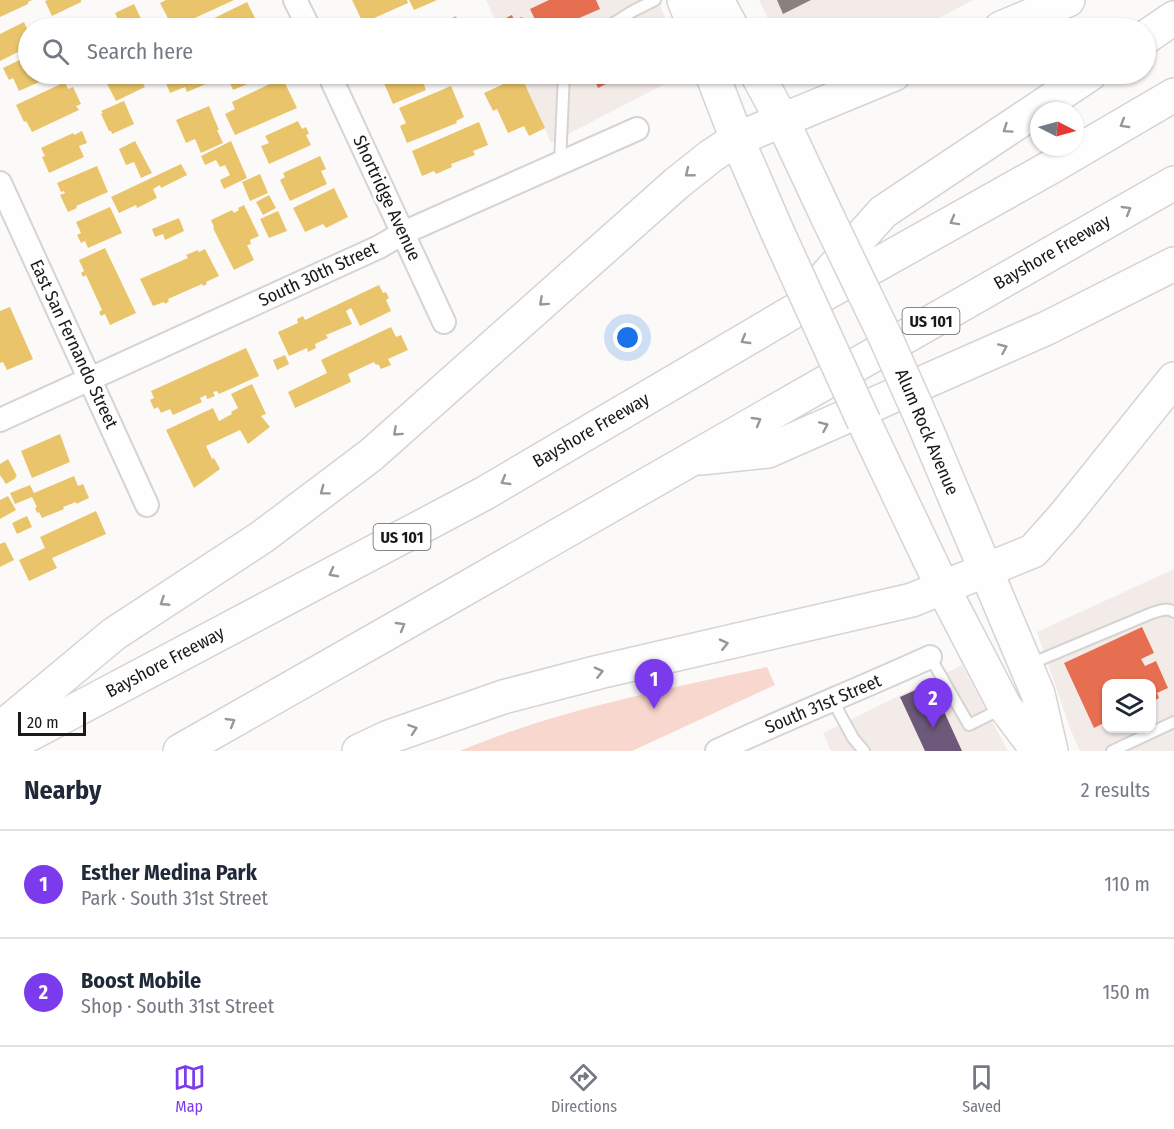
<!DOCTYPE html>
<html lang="en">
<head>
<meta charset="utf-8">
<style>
  body { margin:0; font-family:"Fira Sans Condensed",sans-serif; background:#f2f2f3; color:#1f2937 }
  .controls { position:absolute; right:18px; bottom:18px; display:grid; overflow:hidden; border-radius:12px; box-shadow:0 2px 4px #0004 }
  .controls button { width:54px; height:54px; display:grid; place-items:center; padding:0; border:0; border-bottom:2px solid #e0e1e3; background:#fff; color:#1f2937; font:30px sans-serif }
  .compass { position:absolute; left:1030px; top:102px; width:54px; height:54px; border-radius:50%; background:#fff; box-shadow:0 2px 4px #0004; rotate:96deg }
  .scale { position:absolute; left:18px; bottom:15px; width:68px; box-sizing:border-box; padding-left:6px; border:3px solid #1b1a19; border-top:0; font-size:16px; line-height:21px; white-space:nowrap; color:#1b1a19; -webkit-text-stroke:4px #fff; paint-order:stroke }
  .you { position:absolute; left:628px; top:338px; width:21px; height:21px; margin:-15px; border:4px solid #fff; border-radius:50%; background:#1a73e8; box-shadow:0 0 0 9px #1a73e833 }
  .badge { display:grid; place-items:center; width:39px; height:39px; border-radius:50%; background:#7c3aed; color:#fff; font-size:20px; font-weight:700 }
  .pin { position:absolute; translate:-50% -50px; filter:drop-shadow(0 2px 3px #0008) }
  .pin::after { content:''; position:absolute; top:32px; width:21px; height:18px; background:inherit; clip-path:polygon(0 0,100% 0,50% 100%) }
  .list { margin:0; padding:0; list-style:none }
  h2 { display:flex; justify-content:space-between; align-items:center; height:78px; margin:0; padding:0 24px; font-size:26px }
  h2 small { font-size:20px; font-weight:400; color:#747a83 }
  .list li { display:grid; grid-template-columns:39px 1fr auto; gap:18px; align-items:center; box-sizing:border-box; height:108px; padding:0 24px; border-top:2px solid #e0e1e3 }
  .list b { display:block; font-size:22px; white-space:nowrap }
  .list p { margin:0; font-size:20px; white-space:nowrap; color:#747a83 }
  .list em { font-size:20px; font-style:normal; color:#747a83 }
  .icon { flex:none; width:33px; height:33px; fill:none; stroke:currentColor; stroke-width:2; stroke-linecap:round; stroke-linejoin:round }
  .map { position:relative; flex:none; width:1174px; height:751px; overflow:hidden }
  .search { position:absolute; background:#fff; box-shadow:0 2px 4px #0004; left:18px; right:18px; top:18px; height:66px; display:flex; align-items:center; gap:15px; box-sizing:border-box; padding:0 21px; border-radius:33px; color:#747a83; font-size:22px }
  .sheet { height:294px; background:#fff }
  nav { display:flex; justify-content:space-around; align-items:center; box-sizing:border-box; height:84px; border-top:2px solid #e0e1e3; background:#fff; font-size:16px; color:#747a83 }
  nav a { display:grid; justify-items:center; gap:3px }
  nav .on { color:#7c3aed }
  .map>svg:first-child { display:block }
  .built { fill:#f3ebe8; fill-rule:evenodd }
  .green { fill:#f8d7ce }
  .homes { fill:#e9c46a }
  .shops { fill:#e76f51 }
  .offices { fill:#6d597a }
  .industry { fill:#8a817c }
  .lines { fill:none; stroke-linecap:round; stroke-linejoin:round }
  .lane-casing { stroke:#d5d4d3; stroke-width:14 }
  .street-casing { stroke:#d5d4d3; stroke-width:26 }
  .primary-casing { stroke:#d5d4d3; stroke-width:36 }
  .highway-casing { stroke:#d5d4d3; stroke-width:36 }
  .lane { stroke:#fffefe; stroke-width:10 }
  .street { stroke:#fffefe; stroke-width:22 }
  .primary { stroke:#fffefe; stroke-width:33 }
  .highway { stroke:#fffefe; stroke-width:33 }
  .primary-bridge-casing { stroke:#d5d4d3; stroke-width:36; stroke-linecap:butt }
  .primary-bridge { stroke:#fffefe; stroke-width:33 }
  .oneway { stroke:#989797 }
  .labels { text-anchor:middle; stroke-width:6; stroke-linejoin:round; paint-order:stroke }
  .shield { fill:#fff; stroke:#5f5f5e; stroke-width:1.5 }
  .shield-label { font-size:16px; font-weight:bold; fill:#1b1a19 }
  .street-label { font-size:18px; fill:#1b1a19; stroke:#fff }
</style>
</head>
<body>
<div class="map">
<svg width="1174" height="751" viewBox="0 0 1174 751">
  <rect width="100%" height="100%" fill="#fcfaf8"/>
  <path class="built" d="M486,0H658L669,28H499Z
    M759,0H973L922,27L915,28H799L769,21Z
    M520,74H684L551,143Z
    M1174,569V751H1080L1071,731L1037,632ZM1106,684H1152V728H1106Z
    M962,665L1008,751H831L823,733Z"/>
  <path class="green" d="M767,667L775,685L632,751H460C559,709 663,690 767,667Z"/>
  <path class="homes" d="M0,0H32L28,2V4L0,17Z
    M48,0H81V2L52,16L45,1Z
    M166,0H234L173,28L160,3Z
    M352,0H407L408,3L363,23Z
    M409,0H437L414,10Z
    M247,2L256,20L253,22L256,28H194Z
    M134,4L145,27L142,28H122L115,13Z
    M456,16L460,26L464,24L466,28H440L438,24Z
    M407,18L412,28H387Z
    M24,22L28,31V47L0,61V34Z
    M28,56V74H54L55,75L19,91L13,78L9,80L3,68Z
    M123,74H138L145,87L116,101L106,82Z
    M196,74H201L206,84L187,92L185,87L170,93L165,81L178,76L180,80L189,76L190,79L195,77L194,75Z
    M226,74H272L233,90Z
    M380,74H420L426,90L393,104Z
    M455,74H473L458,80Z
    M521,76L545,128L529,136L524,126L508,133L497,109L493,111L484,93Z
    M283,79L297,108L235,135L225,114L235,109L232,102L278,80L279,81Z
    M65,82L68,89L73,87L81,104L76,106L79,110L32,132L26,121L24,122L16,105Z
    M451,86L464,117L456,121L457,123L407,143L400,126L406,123L399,108Z
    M124,101L134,124L112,134L111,131H109L101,114L103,113L101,111Z
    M209,106L219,130H217L223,143L201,153L195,139L186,143L176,120Z
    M298,121L302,129L306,127L309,134L306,135L311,145L269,164L261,146L269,143L265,136Z
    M479,122L488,145L473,151L475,155L451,164L452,167L436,174L434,171L422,176L412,151Z
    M82,131L87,143L79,146L84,157L49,173L42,157L45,156L41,148L73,133L74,135Z
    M135,141L152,173L141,178L134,162L126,165L119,149Z
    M231,141L247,178L224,189L220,180L230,175L225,165L220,167L216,160L205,165L201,156Z
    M320,156L326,169L321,171L327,184L290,201L280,180L285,177L283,173Z
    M181,164L187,175L161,188L160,185L153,189L157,198L137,208L136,205L119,213L111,197Z
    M97,166L108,192L76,206L77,208L68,212L60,195L65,193L64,191L61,192L57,183Z
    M260,174L268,193L250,201L242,182Z
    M334,188L348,217L326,228L323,224L305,232L293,208Z
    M269,195L276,208L263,215L256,202Z
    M244,205L259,236L250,240L251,244L247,245L254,260L234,270L213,228L214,227L211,220L232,210L234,213L239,210L238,208Z
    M110,207L122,233L88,248L85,241L81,243L77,235L81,233L76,222Z
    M278,211L287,231L269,238L260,219Z
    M179,218L184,231L165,240L163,234L155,237L152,229Z
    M105,248L136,313L110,325L105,314L101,316L99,312L102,310L86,275L83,277L81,273L84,271L79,260Z
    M205,249L219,276L206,282L207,284L203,286L202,284L168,299L169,301L165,304L164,302L153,306L140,279L188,258L186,255L198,250L199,252Z
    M379,285L383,293L386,292L389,298L386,300L391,311L360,326L351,308L346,311L352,324L326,335L328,338L315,344L316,348L308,352L307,348L289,356L278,332L298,323L297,319L303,316L305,320Z
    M10,307L33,359L7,370L3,362L0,363V311Z
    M391,327L396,337L401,335L408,350L388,359L391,365L381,369L378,364L376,365L374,362L348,374L351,382L295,408L288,392L327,373L321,360Z
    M246,348L259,376L219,394L217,391L213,392L215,396L207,399L206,395L200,398L202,402L173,415L170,409L161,413L158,407L154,409L150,400L154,398L151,391Z
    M285,355L289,364L277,370L273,360Z
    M252,384L266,414L261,416L270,427L248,444L240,430L206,446L212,459L214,458L220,469L194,488L166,430L213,408L219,421L232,414L231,412L238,408L231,394Z
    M60,434L70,462L32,478L21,451Z
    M8,459L17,476L15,477L16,478L6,484L0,475V464Z
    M74,476L78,486L83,484L89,498L76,504V502L63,507L64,509L42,518L39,512L37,513L35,508L37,507L32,497L15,504L10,493L30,485L34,493Z
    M8,496L16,510L0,519V500Z
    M96,511L106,534L52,558L57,568L29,581L19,560L45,548L40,537Z
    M27,516L32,527L17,534L12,523Z
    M5,542L14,560L0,567V544Z"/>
  <path class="shops" d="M549,0H596L600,9L556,28H539L530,9Z
    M512,15L514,20L522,17L525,25L520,27L521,28H500L497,22Z
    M520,74H538L523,80Z
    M599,74H606L610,82L598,88L593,76Z
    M610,74H633L614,82Z
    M1142,627L1154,653L1141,659L1145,666L1156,661L1168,688L1157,693L1159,698L1152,702V684H1106V722L1094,728L1064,663Z"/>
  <path class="offices" d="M931,683L962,751H925L900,697Z"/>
  <path class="industry" d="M777,0H811L783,14Z"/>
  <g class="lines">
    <g class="lane-casing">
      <path id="lane" d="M606,28L633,11L655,0
        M560,163L564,74
        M930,657L969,725L1001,709
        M1030,664L1152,613C1159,611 1167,607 1174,612
        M833,701L853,738L864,751
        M1112,751L1174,722"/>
    </g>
    <g class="street-casing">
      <path id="street" d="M295,0L309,28
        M329,74L444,322
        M0,183L147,505
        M0,420L379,247L403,233L637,129
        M717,751C787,718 860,689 930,657"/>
    </g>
    <g class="primary-casing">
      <path id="primary" d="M684,0L695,28
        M717,0L732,28
        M712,74L737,139L777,231
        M757,74L782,120L828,218
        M864,422L943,588L1005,707L1038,751
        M924,424L1038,694L1051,751"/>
    </g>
    <g class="highway-casing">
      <path id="highway" d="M1001,28L1068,0
        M1146,37L1174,18
        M827,275L883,212L1090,74
        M701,458L768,451L1047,328L1174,264
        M0,729L114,634L262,537L371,455L677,183L711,156L737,139L894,74
        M0,750L485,493L796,310L1051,167L1174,95
        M180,751C512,563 842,372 1174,183
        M359,751L389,737L503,697L599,672L912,600L1033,551L1065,515L1174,379"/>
    </g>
    <use href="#lane" class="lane"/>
    <use href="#street" class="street"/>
    <use href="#primary" class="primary"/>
    <use href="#highway" class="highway"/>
    <g class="primary-bridge-casing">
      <path id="primary-bridge" d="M828,218L884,334L924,424
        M777,231L864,422"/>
    </g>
    <use href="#primary-bridge" class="primary-bridge"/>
  </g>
  <defs><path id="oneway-chevron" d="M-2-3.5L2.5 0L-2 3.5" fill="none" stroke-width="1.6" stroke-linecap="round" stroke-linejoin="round" transform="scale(1.5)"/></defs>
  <g class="oneway">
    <use href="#oneway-chevron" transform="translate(1124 124) rotate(149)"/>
    <use href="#oneway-chevron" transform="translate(1007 129) rotate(146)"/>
    <use href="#oneway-chevron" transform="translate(689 173) rotate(141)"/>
    <use href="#oneway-chevron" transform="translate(1127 210) rotate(-30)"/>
    <use href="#oneway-chevron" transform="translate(954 221) rotate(151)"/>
    <use href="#oneway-chevron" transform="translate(543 302) rotate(138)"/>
    <use href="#oneway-chevron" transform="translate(745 340) rotate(150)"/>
    <use href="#oneway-chevron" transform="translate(1003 348) rotate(-24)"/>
    <use href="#oneway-chevron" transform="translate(757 421) rotate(-30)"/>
    <use href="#oneway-chevron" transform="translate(824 426) rotate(-24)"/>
    <use href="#oneway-chevron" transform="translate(397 432) rotate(138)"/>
    <use href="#oneway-chevron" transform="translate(505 481) rotate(150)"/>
    <use href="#oneway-chevron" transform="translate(324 491) rotate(143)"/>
    <use href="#oneway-chevron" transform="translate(333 573) rotate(152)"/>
    <use href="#oneway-chevron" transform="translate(164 602) rotate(147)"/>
    <use href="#oneway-chevron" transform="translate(401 626) rotate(-30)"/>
    <use href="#oneway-chevron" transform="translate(724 644) rotate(-13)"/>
    <use href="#oneway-chevron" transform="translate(599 672) rotate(-14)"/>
    <use href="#oneway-chevron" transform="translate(231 722) rotate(-30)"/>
    <use href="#oneway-chevron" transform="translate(413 729) rotate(-19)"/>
  </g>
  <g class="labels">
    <g class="shield">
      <rect x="902.5" y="308" width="57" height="26" rx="4.5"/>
      <rect x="373.5" y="524" width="57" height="26" rx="4.5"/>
    </g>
    <g class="shield-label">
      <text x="931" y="327">US 101</text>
      <text x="402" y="543">US 101</text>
    </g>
    <g class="street-label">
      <text transform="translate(387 198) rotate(65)" y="6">Shortridge Avenue</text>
      <text transform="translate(1052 252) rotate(-30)" y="6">Bayshore Freeway</text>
      <text transform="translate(318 274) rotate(-25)" y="6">South 30th Street</text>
      <text transform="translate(74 344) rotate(65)" y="6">East San Fernando Street</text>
      <text transform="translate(591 430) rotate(-30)" y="6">Bayshore Freeway</text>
      <text transform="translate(927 432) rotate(67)" y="6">Alum Rock Avenue</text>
      <text transform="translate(165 662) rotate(-28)" y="6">Bayshore Freeway</text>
      <text transform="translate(823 704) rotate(-23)" y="6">South 31st Street</text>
    </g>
  </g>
</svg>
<div class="controls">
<button><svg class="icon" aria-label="layers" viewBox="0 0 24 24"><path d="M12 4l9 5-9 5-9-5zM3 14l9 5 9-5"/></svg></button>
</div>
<svg class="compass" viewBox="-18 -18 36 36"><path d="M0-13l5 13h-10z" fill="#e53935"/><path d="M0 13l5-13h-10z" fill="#747a83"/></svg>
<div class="scale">20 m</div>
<div class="you"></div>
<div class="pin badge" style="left:654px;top:709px">1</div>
<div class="pin badge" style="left:933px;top:728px">2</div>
<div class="search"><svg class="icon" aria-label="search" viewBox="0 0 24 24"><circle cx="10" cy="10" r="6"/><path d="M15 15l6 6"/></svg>Search here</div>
</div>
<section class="sheet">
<h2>Nearby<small>2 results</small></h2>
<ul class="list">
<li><span class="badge">1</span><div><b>Esther Medina Park</b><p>Park · South 31st Street</p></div><em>110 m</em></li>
<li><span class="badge">2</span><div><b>Boost Mobile</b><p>Shop · South 31st Street</p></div><em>150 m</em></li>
</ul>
</section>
<nav>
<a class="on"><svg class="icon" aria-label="map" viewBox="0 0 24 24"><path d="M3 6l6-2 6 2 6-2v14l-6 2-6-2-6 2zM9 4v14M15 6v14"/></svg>Map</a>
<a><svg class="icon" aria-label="directions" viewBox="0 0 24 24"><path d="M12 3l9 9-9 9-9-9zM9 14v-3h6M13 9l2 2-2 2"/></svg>Directions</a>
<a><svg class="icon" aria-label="saved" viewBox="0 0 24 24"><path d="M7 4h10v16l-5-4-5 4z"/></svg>Saved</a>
</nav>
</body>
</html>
